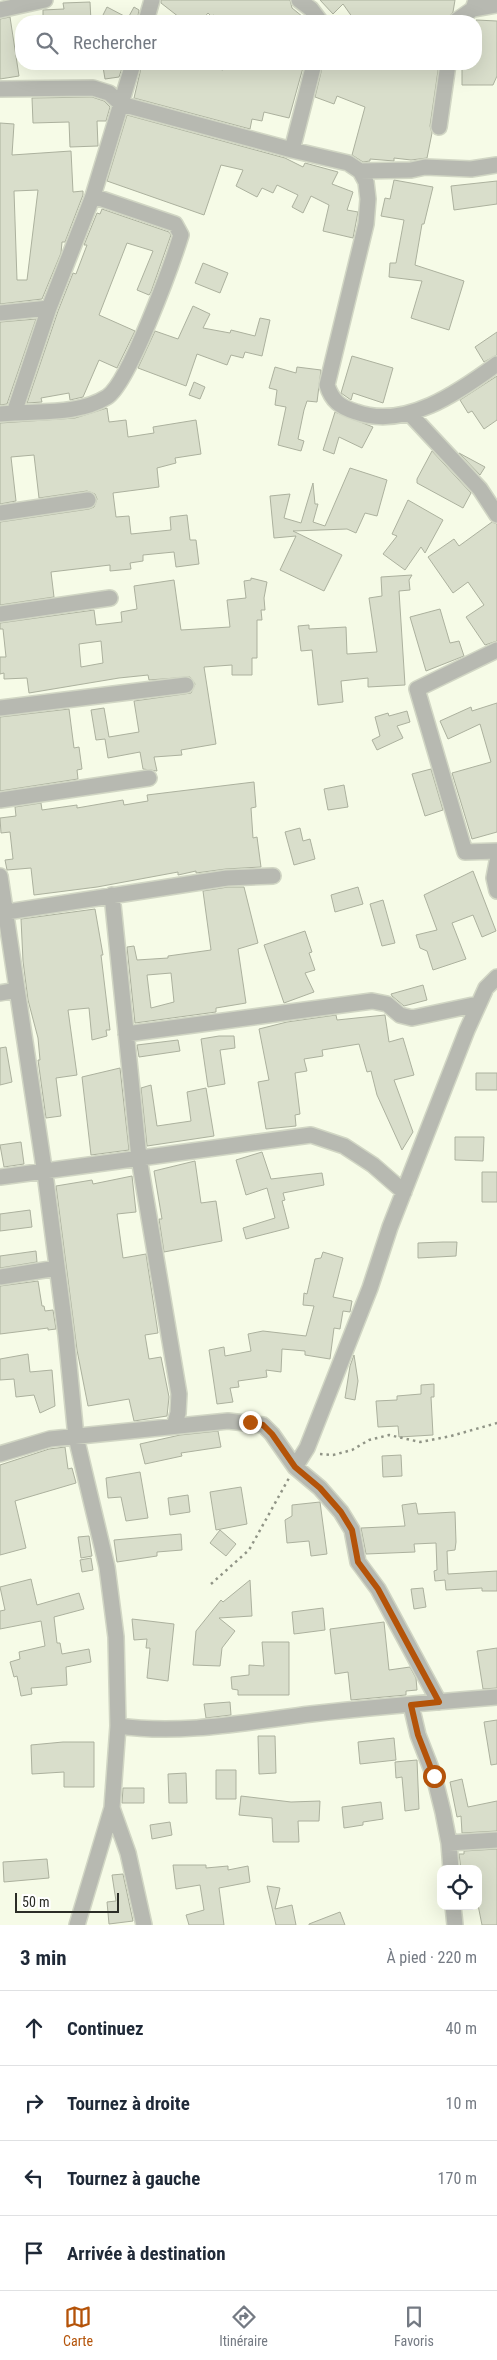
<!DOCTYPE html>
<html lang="fr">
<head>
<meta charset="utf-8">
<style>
  body { margin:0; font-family:"Roboto Condensed",sans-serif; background:#f6f6f7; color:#1f2937 }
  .controls { position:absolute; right:15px; bottom:15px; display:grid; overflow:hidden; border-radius:10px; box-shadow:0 5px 20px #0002 }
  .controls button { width:45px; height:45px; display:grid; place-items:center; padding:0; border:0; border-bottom:1px solid #e0e1e3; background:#fff; color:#1f2937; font:25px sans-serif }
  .scale { position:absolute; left:15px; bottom:12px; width:104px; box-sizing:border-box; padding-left:5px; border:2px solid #2b2d26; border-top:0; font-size:14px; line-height:18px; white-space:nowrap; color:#2b2d26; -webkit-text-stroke:4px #fff; paint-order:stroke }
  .stop { position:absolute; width:15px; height:15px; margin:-11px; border:4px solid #b45309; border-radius:50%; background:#fff }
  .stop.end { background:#b45309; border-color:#fff; box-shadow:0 1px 5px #0008 }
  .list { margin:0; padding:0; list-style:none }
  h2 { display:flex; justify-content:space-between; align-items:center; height:65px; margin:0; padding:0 20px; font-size:21px }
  h2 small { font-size:16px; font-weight:400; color:#747a83 }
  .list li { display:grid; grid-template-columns:32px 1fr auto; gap:15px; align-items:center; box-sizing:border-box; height:75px; padding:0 20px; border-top:1px solid #e0e1e3 }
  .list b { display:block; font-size:19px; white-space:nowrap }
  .list em { font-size:16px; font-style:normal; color:#747a83 }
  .icon { flex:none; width:28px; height:28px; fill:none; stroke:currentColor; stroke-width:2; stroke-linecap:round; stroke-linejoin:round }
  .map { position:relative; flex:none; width:497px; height:1925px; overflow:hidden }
  .search { position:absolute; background:#fff; box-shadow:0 5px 20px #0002; left:15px; right:15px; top:15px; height:55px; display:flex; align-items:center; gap:12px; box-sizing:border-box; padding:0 18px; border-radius:20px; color:#747a83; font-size:19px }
  .sheet { height:365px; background:#fff }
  nav { display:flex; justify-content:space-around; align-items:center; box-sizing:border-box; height:70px; border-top:1px solid #e0e1e3; background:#fff; font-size:14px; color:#747a83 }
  nav a { display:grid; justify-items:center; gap:2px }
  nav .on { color:#b45309 }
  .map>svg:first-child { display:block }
  .building { fill:#d9decb; stroke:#acb19e; fill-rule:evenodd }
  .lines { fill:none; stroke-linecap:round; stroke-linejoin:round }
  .minor-casing { stroke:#d1d6c4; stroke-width:18 }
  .path { stroke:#909486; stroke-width:2.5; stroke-dasharray:2.5 4; stroke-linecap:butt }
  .minor { stroke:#b7b9b1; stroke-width:15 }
  .route { stroke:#b45309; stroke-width:6 }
</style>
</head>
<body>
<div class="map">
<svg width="497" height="1925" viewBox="0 0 497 1925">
  <rect width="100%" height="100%" fill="#f6fbe7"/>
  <path class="building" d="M161,0H290L292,8L308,21H225L213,15L212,17L208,13L201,21H184L161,3Z
    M320,0H455L453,12L448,17L447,21H355L343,4L333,14Z
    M90,2L91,21H43V10L64,9L63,3Z
    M107,7L128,18L134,7L139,10L137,21H100Z
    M10,17L19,76L0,79V19Z
    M476,20L497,21V76L493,85H462V64H476Z
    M142,64H199L223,70L225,64H304L289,118L264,112L262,121L252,119L250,129L134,98Z
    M323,64H439L430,126L432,133L427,158L411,160L394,158V161L370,159V161L363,162L352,155L365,107L337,96L334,104L315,97Z
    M123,65L119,77L105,79L103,67Z
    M92,97L104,101L110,107L106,121H97L98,146L70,147L69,122L33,123L32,98Z
    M127,115L285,158L303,167L305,163L338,172L332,184L353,192L347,210L358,212L353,238L323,231L329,205L311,196L303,213L292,207L298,195L277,185L273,193L262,188L257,197L236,186L243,170L221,165L204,215L107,181Z
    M0,123L14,124L12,155L71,151L73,192L83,191V195L65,242H62L61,253L42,299L0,304ZM38,190L27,280H17L14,191Z
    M394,180L433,187L424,224H422L415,265L464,281L449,330L411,318L422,281L389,277L390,263H396L404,220L381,216L385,198L390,199Z
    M497,181V204L454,210L451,186Z
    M102,209L169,232L171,235L151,292L149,295L137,290L153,251L127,243L99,315L135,331L117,368L99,360L83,397L70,400L69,393L41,398L42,402L27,403L58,311L73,273L76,274L87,245H84L97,213L100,214Z
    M203,263L228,273L220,293L195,283Z
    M193,306L210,314L203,328L230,333L231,330L255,336L260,318L270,320L262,356L245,352L243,358L231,355L227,365L197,354L186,386L138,368L155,331L178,339Z
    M36,319L7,404L0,405V322Z
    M497,332V355L484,362L475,347Z
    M352,356L393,368L383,403L353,393L351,400L341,393Z
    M275,367L296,373L297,367L321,370L317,402L307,401L304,410L298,439L304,441L301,451L278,445L286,407L275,405L277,390L269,388Z
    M497,376V420L484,429L472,411L468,413L460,400Z
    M194,382L205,387L200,399L189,395Z
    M107,408L109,422L126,420L128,437L154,433L153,427L196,420L201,454L175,458L176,463L157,468L159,487L113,493L116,517L129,516L131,534L171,530L170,517L187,515L190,540H196L199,564L176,567L174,552L143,555V561L130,563L131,569L110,571V565L51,572L54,597L0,605V522L89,509L94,507L97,499L95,494L87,491L39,498L34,455L11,457L16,501L0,504V423L75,418Z
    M335,412L373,427L362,448L339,437L334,454L323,450Z
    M432,451L471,493L463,508L417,483V479Z
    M459,453L485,467L480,475Z
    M350,468L387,480L377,516L365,513L356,533L347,529L293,531L342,555L324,591L280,570L296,536L274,538L270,496L290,494L284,518L301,523L313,483L315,504H318L313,522L325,526Z
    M408,500L443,520L425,553L421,547L405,570L383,554L397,536L392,534Z
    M492,522L497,524V641L485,645L466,617L484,605L468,582L453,593L428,557L454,539L459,546Z
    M412,575L409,580L410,590L399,591L405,685L368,687V678L341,681L343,702L318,705L312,650L301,651L298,626L309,625V629L346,627L347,654L377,652L369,598L382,596L381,577Z
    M251,578L267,582L264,598L265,610H261L262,620H257V658H252V675H232V665L204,667L216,744L181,750L182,755L154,757L157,771L143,769L140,752L108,758L105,739L96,740L91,710L104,708L109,737L139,732L134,701L191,693L195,684L190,677L149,680L148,675L119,678L29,693L27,678L4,679V673L0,674V657H6L3,629H0V623L94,610L96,625L122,622L121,612L137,609L134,586L174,580L181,630L230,627L227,600L246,598L244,581L251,580ZM101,641L103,663L81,667L79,644Z
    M440,609L450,643L459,641L464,656L426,671L410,617Z
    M497,703V832L472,839L452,773L491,762L480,724L448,739L440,721L471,707L472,711Z
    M69,709L74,748L79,747L82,769L77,770L78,779L0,791V717Z
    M407,711L410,722L397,726L403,738L377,750L372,740L380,736L375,717L388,713L389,716Z
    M431,769L443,810L425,816L412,774Z
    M254,782L256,807L251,808L253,838L257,837L261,867L226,869L196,873V871L178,875V872L97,887L34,895L31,868L7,870L5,860L13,859L10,832L1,833L0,818L16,816L15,807L41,803L42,810L77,805V808L123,800L124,805L148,801L147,795Z
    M344,785L348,807L328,810L324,789Z
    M300,828L303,841L310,839L315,859L294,865L285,832Z
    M473,871L496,931L482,937L473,915L452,923L466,959L433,970L427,951L420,948L416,935L437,930L424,895Z
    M228,887H244L258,943L238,949L246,1003L216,1008V1012L135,1023L127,947L134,946L137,960L168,958V956L211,950L203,891ZM171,973L174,1002L151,1008L147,975Z
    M358,887L363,904L335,912L331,895Z
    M383,900L395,943L382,946L370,904Z
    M95,909L103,955H101L110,1030H106L107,1036L92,1040L89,1008L68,1010L77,1075L56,1078L61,1116L46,1118L38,1060H40L38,1038L28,1000L23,961L21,919Z
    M305,931L312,952L309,953L315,970L305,973L314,992L284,1003L264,945Z
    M423,985L427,1000L404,1006L392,996L391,994Z
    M336,1015L337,1020L385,1015L389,1042L403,1038L414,1075L394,1080L413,1132L402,1150L377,1095L371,1071L367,1072L359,1044L322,1050L323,1056L304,1059L307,1071L295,1073L300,1114L295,1115L296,1126L266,1129L258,1082L269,1080L259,1029L287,1022Z
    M219,1036H234L235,1048L220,1050L225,1084L208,1087L201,1039Z
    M178,1040L180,1051L139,1057L137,1045Z
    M6,1047L12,1082L0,1085V1048Z
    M120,1068L129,1150L91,1155L82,1077Z
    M476,1073H497V1090H476Z
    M151,1085L157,1126L191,1121L187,1092L206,1088L214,1136L147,1146L141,1088Z
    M455,1137H484L483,1161L455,1160Z
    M21,1142L24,1164L4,1167L0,1145Z
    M262,1152L271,1179L322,1173L324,1185L283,1193L285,1200L282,1201L289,1228L246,1239L243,1228L275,1218L267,1188L246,1195L236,1160Z
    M195,1161L201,1203L216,1201L222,1241L164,1252L159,1219H162L154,1171Z
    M482,1172H497V1202H482Z
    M132,1176L136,1212L117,1214L123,1258L146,1254L158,1333L145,1335L149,1359L161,1357L169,1397L167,1416L134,1421L129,1399L88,1406L77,1350L56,1186L92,1180L93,1184Z
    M30,1210L32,1227L0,1231V1214Z
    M443,1242H457L456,1256L418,1258V1243Z
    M36,1251L37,1262L0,1268V1256Z
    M323,1252L343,1258L333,1297L352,1301L350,1312L343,1311L340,1329L334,1328L330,1359L305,1355V1351L282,1349L281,1372L266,1370L267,1377L238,1381L239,1387L230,1388L233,1402L217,1404L209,1350L224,1347L225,1356L251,1351L248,1334L263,1331L306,1336L314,1306L303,1305L304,1293L307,1294L315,1259L321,1258Z
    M38,1281L42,1306H44L45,1311L53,1310L56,1329L48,1330V1328L0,1334V1286Z
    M28,1354L30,1372L52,1370L55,1406L40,1413L34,1395L16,1397L14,1379L0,1380V1359Z
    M354,1355L358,1381L355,1400L345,1398L350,1366Z
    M434,1384V1397H431L433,1435L399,1437L398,1426L378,1427L376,1401L397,1400V1396L421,1394V1385Z
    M218,1431L221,1447L181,1453L182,1456L145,1464L140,1444L180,1435Z
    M65,1447L68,1469L72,1468L76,1483L15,1501L26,1548L0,1555V1465L49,1449Z
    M401,1455L402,1476L383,1477L382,1456Z
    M140,1472L148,1518L126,1521L121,1497L108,1498L106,1478Z
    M241,1487L247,1524L216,1530L210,1492Z
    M188,1495L190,1512L170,1515L168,1498Z
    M320,1502L327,1554L311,1556L309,1541L287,1543L285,1520L292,1516V1505Z
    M416,1503L418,1514L455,1512L456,1542L455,1550L447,1551L448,1574L497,1571V1591H482V1588L446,1590L445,1580L435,1581L434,1571L437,1570L436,1543L414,1544L415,1552L366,1554L361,1528L405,1526L402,1505Z
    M220,1530L236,1544L226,1556L210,1543Z
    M181,1534L182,1550L157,1552V1556L117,1562L114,1540Z
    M89,1536L92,1556L81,1558L78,1537Z
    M91,1558L93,1570L82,1572L80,1560Z
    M31,1579L37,1605L79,1593L84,1609L54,1617L57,1643H60L62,1654L89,1649L91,1662L66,1667L67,1685L31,1688L32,1694L21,1696L17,1676L14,1677L10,1662L20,1659L19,1652L45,1646L41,1621L0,1629V1611L5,1610L0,1587Z
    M250,1580L252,1616L219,1618L235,1631L222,1648L220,1666L193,1665L196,1631L221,1600L223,1602Z
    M423,1588L426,1607L414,1609L411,1589Z
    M323,1608L325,1630L294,1634L292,1612Z
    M132,1619L174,1624L168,1681L147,1678L150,1648H146L147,1639L134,1640Z
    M384,1622L389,1670L410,1667L416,1678L417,1690L406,1691V1695L351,1700L348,1672L335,1674L330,1629Z
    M262,1642H289V1695H238V1690L232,1689L231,1677L249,1675V1665L264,1666Z
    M497,1648V1688L483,1689L477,1651Z
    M230,1702L231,1715L206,1718L204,1704Z
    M497,1720V1764L491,1765L484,1722Z
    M258,1736H275L276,1773L259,1774Z
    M394,1738L396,1760L360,1764L358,1742Z
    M63,1742H94V1787H64V1772L32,1774L31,1745Z
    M417,1760L419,1809L405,1811L402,1777L396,1778L395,1762Z
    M216,1770H236V1799H216Z
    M186,1773L187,1803H169L168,1774Z
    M462,1779L468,1807L497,1801V1831L462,1833L461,1816L457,1817L450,1782Z
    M123,1788H144V1803H122Z
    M241,1796L291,1802L320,1801L319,1821H298L299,1842H273L272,1818L239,1815Z
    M381,1802L383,1819L363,1822V1825L344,1828L342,1807Z
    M170,1822L172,1835L152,1839L150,1825Z
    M497,1849V1925H482L478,1905V1869H461L459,1854H464V1851Z
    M47,1859L49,1878L4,1882L3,1862Z
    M173,1865H206V1868L228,1866V1870L248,1866L250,1882L219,1888L224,1925H189L186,1915L204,1910L200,1885L176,1889Z
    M123,1874L133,1921L109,1924L107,1902L116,1901L112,1875Z
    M267,1886L280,1888L275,1909L292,1905L296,1925H276Z
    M340,1912L345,1925H309V1924Z"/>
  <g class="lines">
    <g class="minor-casing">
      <path id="minor" d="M299,0L311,9L320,21
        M473,9L497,5
        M0,10L45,0
        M146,21L152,0
        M456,21L473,9L476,0
        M0,89L93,88L109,93L121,104L292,150L348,163L360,171L366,182L368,199L366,224L327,385C332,401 340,407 356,412C405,430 459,392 497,364
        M439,127L448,64
        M292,150L314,64
        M360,171L411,170L425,167L471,169L497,165
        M0,313L49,308
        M14,413C44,411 80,414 107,397C129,383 172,264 181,235L175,224L93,196
        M0,414L14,413L49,308L93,196L133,64
        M410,414L480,489L497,515
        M0,513L88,500
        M0,614L110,598
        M497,650L417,689L465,852L497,851
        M0,708L186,685
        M0,800L149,778
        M497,862L494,878L497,891
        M0,876L46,1181L66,1335L76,1437L107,1567L116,1637L118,1726L112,1808L77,1925
        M112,895L139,1158L179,1394L178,1413L174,1426
        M0,913L227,878L273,876
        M0,993L17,990
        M126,1034L372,1001L387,1004L400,1015L412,1018L478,1004
        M0,1177L311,1135L344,1146L373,1165L404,1192
        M0,1277L57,1268
        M0,1454L50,1439L228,1421L263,1425L272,1434L295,1467L320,1488L341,1512L352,1530L358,1562L378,1589L439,1702
        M295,1467L307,1448L370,1288L390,1227L467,1030L486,988L497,977
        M411,1705L418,1735L434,1776L443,1812L449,1843L451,1869
        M118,1726C183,1735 247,1722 311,1714C373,1707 435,1702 497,1697
        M112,1808L128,1853L144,1925
        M449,1843L497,1840
        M453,1906L455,1925"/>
    </g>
    <path class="path" d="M320,1454L333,1455L352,1450L369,1440L389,1435L420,1442L451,1436L497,1423
      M211,1584L249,1550L289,1478"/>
    <use href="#minor" class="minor"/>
  </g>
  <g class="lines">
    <path class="route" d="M250,1422L263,1425L272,1434L295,1467L320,1488L341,1512L352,1530L358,1562L378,1589L439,1702L411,1705L418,1735L434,1776"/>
  </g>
</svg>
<div class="controls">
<button><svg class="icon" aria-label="locate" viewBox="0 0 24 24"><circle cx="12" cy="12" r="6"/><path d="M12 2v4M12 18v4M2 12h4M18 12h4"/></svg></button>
</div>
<div class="scale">50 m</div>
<div class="stop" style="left:434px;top:1776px"></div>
<div class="stop end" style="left:250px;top:1422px"></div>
<div class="search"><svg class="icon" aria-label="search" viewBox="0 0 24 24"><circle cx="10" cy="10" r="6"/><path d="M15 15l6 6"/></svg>Rechercher</div>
</div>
<section class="sheet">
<h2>3 min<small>À pied · 220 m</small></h2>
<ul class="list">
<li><svg class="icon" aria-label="ahead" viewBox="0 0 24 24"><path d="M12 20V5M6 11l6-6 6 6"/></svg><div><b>Continuez</b></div><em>40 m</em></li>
<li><svg class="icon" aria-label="right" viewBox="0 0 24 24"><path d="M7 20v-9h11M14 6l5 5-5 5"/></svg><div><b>Tournez à droite</b></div><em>10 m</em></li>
<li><svg class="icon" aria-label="left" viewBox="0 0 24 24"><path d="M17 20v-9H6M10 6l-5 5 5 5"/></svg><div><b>Tournez à gauche</b></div><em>170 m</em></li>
<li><svg class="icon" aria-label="arrive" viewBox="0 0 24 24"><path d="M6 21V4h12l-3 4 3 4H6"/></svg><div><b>Arrivée à destination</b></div></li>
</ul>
</section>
<nav>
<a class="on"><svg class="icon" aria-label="map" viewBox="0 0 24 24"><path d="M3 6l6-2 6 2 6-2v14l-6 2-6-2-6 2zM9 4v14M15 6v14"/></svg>Carte</a>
<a><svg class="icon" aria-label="directions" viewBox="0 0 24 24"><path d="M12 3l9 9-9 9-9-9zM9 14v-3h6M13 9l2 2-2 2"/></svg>Itinéraire</a>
<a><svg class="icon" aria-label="saved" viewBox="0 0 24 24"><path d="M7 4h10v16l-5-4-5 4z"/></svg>Favoris</a>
</nav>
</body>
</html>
